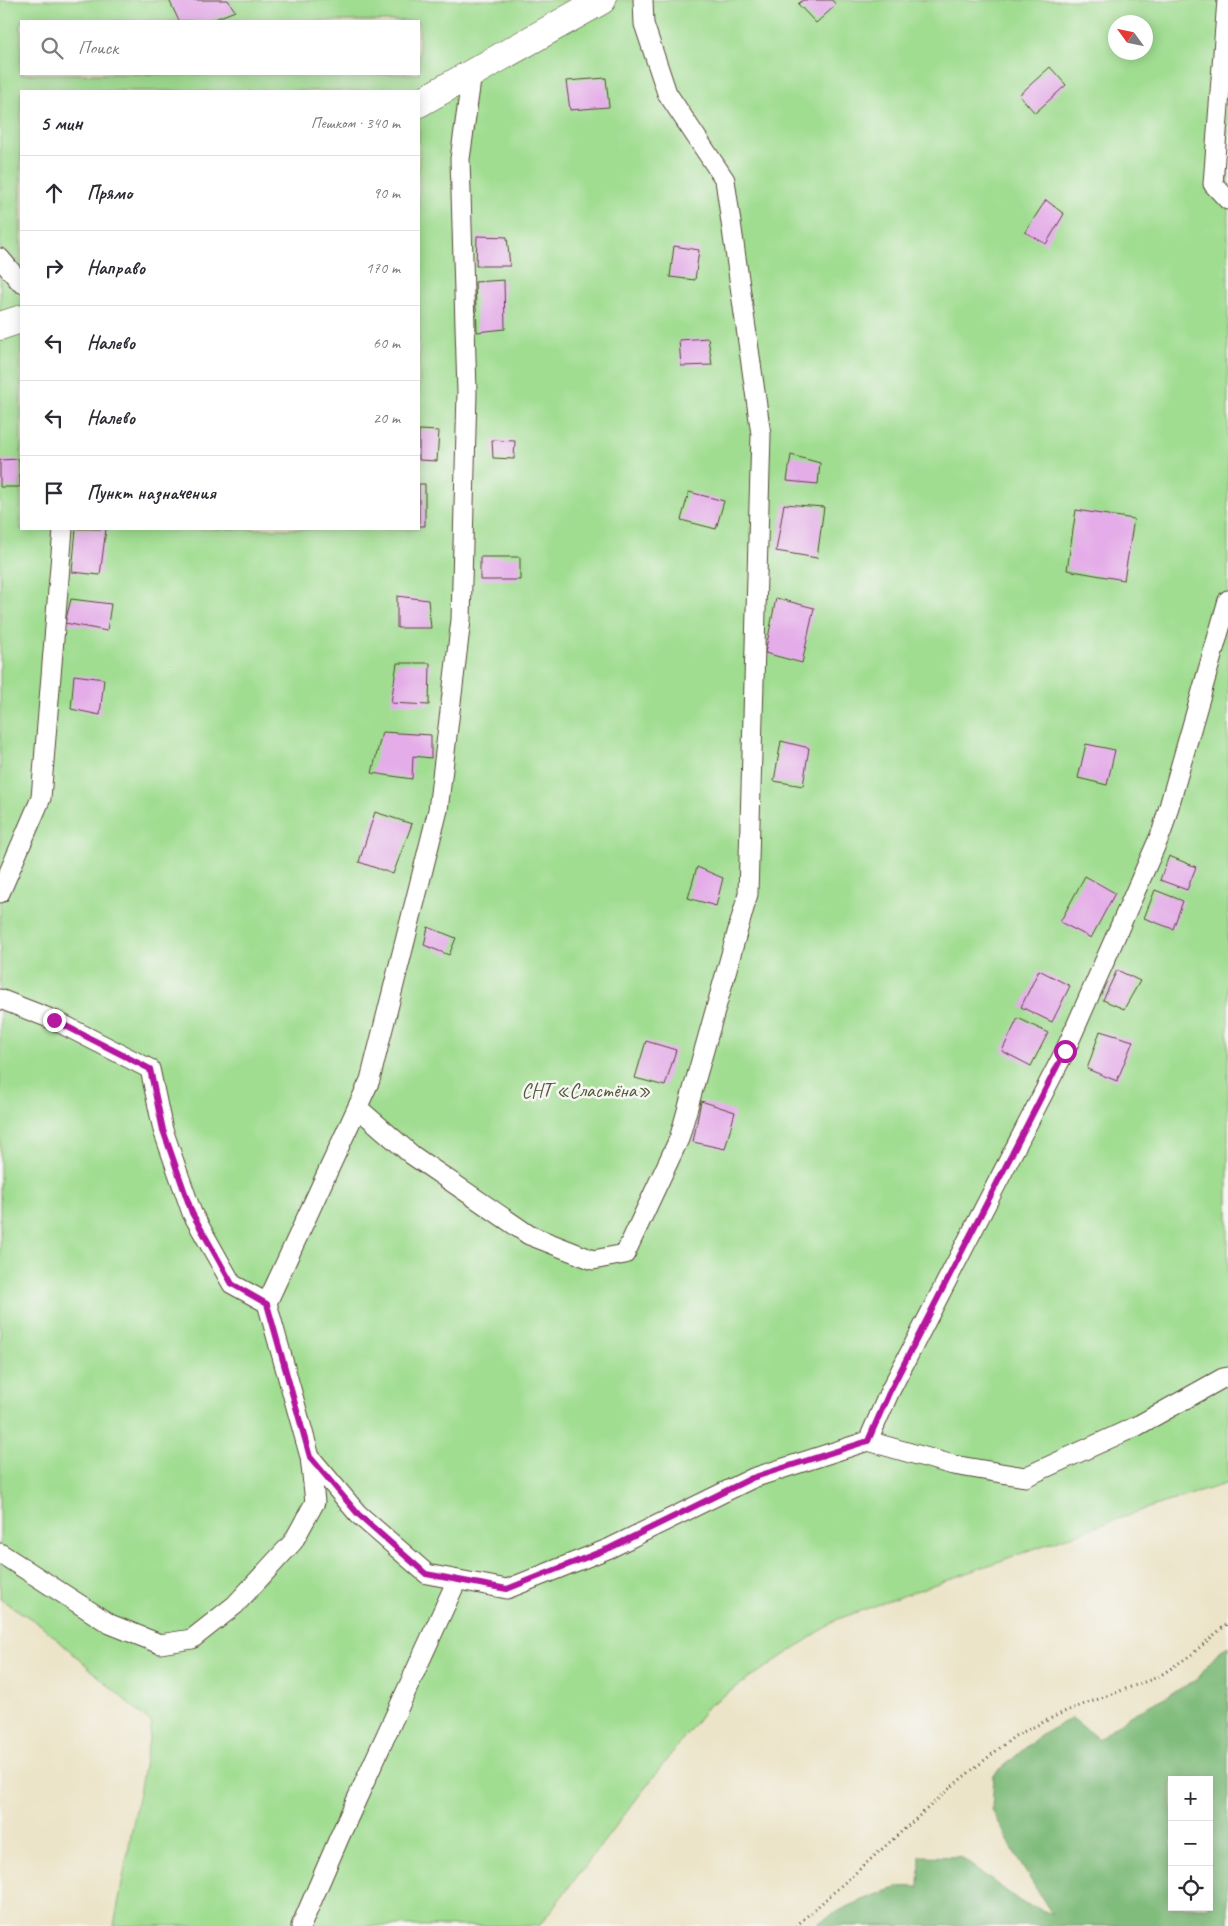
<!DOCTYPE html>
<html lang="ru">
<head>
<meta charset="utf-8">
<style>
  body { margin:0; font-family:Caveat,sans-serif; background:#f2f2f3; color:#2b2b33 }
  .controls { position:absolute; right:15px; bottom:15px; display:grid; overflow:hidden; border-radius:0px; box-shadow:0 2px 12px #0003 }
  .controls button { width:45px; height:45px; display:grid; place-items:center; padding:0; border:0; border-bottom:1px solid #e1e1e2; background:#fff; color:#2b2b33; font:25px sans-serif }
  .compass { position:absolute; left:1108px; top:15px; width:45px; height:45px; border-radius:50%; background:#fff; box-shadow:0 2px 12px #0003; rotate:303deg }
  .stop { position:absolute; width:15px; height:15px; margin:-11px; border:4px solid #b5179e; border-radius:50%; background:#fff }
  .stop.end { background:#b5179e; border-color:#fff; box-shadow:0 1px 5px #0008 }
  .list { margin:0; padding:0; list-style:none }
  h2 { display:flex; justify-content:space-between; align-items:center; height:65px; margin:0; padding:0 20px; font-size:21px }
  h2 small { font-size:16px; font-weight:400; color:#7c7c81 }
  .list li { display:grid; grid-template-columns:32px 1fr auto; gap:15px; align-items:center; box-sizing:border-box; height:75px; padding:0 20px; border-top:1px solid #e1e1e2 }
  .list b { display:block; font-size:19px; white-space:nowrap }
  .list em { font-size:16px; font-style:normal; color:#7c7c81 }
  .icon { flex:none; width:28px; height:28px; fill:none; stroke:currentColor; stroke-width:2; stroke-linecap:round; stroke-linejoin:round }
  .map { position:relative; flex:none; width:1228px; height:1926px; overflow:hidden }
  .search { position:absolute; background:#fff; box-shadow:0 2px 12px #0003; left:20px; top:20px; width:400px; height:55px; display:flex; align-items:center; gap:12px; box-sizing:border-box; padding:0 18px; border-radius:0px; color:#7c7c81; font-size:19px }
  .panel { position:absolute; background:#fff; box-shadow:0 2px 12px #0003; left:20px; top:90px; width:400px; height:440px; border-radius:0px }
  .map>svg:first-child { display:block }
  .green { fill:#a0dd91; stroke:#6e8458; fill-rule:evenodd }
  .forest { fill:#80bc7b; stroke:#5e734c; fill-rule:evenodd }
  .building { fill:#e4ace8 }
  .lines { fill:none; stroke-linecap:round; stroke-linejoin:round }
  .lane-casing { stroke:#564638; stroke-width:21 }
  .secondary-casing { stroke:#564638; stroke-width:29 }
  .path { stroke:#564638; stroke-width:3; stroke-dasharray:1 4; stroke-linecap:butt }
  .lane { stroke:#fff; stroke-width:19 }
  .secondary { stroke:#fff; stroke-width:28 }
  .route { stroke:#b5179e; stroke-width:6 }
  .labels { text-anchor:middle; stroke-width:5; stroke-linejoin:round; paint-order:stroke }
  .park-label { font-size:20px; fill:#54573b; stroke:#f6f6f2 }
</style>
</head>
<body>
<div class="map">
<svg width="1228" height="1926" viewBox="0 0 1228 1926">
  <rect width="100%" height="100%" fill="#f6f6f2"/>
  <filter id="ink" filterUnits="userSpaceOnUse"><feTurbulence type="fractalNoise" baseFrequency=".02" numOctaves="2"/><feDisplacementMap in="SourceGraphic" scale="10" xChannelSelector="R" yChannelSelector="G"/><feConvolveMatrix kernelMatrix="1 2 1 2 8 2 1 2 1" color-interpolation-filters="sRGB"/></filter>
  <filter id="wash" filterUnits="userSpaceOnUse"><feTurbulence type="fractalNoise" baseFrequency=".0096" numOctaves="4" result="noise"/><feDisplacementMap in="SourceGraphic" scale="20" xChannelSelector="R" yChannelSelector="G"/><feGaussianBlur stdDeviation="1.12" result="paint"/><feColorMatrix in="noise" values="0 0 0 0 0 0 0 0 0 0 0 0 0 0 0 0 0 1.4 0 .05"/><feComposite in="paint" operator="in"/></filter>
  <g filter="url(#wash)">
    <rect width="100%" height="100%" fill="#ece4c8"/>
    <path class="green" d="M0,0H1228V1483L1148,1508L838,1619L708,1706L539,1926H114L152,1724L41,1625L0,1599ZM21,21H419V74H21ZM1116,22H1146V52H1116ZM21,91H419V529H21Z"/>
    <path class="forest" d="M1228,1646V1926H815C832,1911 878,1893 900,1887C906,1886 913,1887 919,1887L920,1856L960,1857L1021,1902L1052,1914L1017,1858L992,1809L994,1775L1039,1736L1072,1718L1098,1739L1128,1717L1196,1680L1218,1652ZM1172,1780H1209V1907H1172Z"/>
    <g id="blocks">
      <path class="building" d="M169,0H228L235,11L210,21H179Z
        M803,0H832L836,5L816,23L798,4Z
        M1050,67L1066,85L1035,113L1019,95Z
        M606,78L609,107L570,110L566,81Z
        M1046,200L1064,214L1046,244L1025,232Z
        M477,236L507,237L510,266H476Z
        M674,246L699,250L695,280L670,277Z
        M504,280L505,329L477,332L475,282Z
        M708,338L712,365L681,366L679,340Z
        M419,430L439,431L437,461L419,460Z
        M492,440L515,441L514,459L493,458Z
        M791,455L820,463L818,484L787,481Z
        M19,459L20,487H0V460Z
        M419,484H425V526H419Z
        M689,492L724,501L716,529L681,520Z
        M784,504L824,507L817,558L776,551Z
        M1076,510L1134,519L1124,580L1067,570Z
        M76,529H106L100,575L72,572Z
        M480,557H520V580H480Z
        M397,596L428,600L431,628H397Z
        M776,598L814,608L802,663L765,653Z
        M71,599L111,604L107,631L65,623Z
        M397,663H430L429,705L391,703Z
        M74,675L104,679L100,715L71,709Z
        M382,732L431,735V758L413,756L412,779L372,773Z
        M781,741L809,748L803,786L774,781Z
        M1086,744L1115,750L1107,785L1078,778Z
        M375,812L412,824L393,874L359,862Z
        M1169,856L1196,867L1187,890L1160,880Z
        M697,867L723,878L716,906L688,898Z
        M1085,876L1115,893L1091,938L1060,922Z
        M1155,890L1183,901L1173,929L1144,918Z
        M428,927L456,938L449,955L424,945Z
        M1039,970L1070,986L1052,1022L1021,1007Z
        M1117,970L1140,981L1124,1009L1103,1000Z
        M1018,1018L1048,1033L1031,1066L1002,1051Z
        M1100,1031L1133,1041L1117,1081L1087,1069Z
        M646,1041L676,1050L665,1086L635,1078Z
        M701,1101L735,1112L725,1149L693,1142Z"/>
    </g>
  </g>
  <g filter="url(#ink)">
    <use href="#blocks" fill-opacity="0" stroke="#564638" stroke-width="1"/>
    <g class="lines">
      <g class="lane-casing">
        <path id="lane" d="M1227,0L1213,184L1228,200
          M472,73L460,159L467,392L461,620L438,810L370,1080L267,1303L310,1457L358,1514L427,1574L507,1589L610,1548L753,1478L868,1441L953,1465L1025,1477L1137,1426L1223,1378L1228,1377
          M0,258L21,283
          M0,893L41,798L63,529
          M0,999L54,1020L150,1069L163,1130L192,1213L232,1284L267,1303
          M358,1108L412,1155L529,1235L593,1260L625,1254L679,1139L748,894L761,434L725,180L667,93L644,24L643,0
          M868,1441L889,1393L1065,1051L1162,831L1228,600
          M0,1553L110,1624L160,1644L192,1639L235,1605L293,1542L315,1502L310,1457
          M301,1926L339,1838L457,1580"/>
      </g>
      <g class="secondary-casing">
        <path id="secondary" d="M419,103L602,0
          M0,326L21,319"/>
      </g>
      <path class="path" d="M796,1926L957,1782L1015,1736L1066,1711L1158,1677L1191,1655L1228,1623"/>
      <use href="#lane" class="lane"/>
      <use href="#secondary" class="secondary"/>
    </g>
  </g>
  <g class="lines" filter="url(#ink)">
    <path class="route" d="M54,1020L150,1069L163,1130L192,1213L232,1284L267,1304L310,1457L358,1514L426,1574L507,1589L610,1548L752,1478L868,1441L889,1393L1065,1051"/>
  </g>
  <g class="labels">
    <g class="park-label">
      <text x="586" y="1097">СНТ «Сластёна»</text>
    </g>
  </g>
</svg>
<div class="controls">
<button>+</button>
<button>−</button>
<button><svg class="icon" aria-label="locate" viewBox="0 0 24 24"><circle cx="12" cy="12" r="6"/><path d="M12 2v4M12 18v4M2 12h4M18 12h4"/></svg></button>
</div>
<svg class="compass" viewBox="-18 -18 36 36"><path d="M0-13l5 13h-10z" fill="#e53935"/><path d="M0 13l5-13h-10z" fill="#7c7c81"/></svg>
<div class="stop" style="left:1065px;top:1051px"></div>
<div class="stop end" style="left:54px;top:1020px"></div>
<div class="search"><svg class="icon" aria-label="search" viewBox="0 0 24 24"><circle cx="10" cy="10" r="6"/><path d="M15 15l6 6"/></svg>Поиск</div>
<section class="panel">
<h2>5 мин<small>Пешком · 340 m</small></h2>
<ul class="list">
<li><svg class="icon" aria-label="ahead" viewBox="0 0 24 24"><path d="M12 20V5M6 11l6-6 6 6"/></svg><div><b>Прямо</b></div><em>90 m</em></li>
<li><svg class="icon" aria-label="right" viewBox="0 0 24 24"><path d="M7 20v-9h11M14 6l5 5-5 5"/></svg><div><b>Направо</b></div><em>170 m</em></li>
<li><svg class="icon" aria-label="left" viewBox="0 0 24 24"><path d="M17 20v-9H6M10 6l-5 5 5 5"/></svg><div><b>Налево</b></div><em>60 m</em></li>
<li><svg class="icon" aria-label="left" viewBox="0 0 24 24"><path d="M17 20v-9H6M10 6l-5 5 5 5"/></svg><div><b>Налево</b></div><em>20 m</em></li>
<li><svg class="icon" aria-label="arrive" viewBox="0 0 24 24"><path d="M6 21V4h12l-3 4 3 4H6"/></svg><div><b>Пункт назначения</b></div></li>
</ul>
</section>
</div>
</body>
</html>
